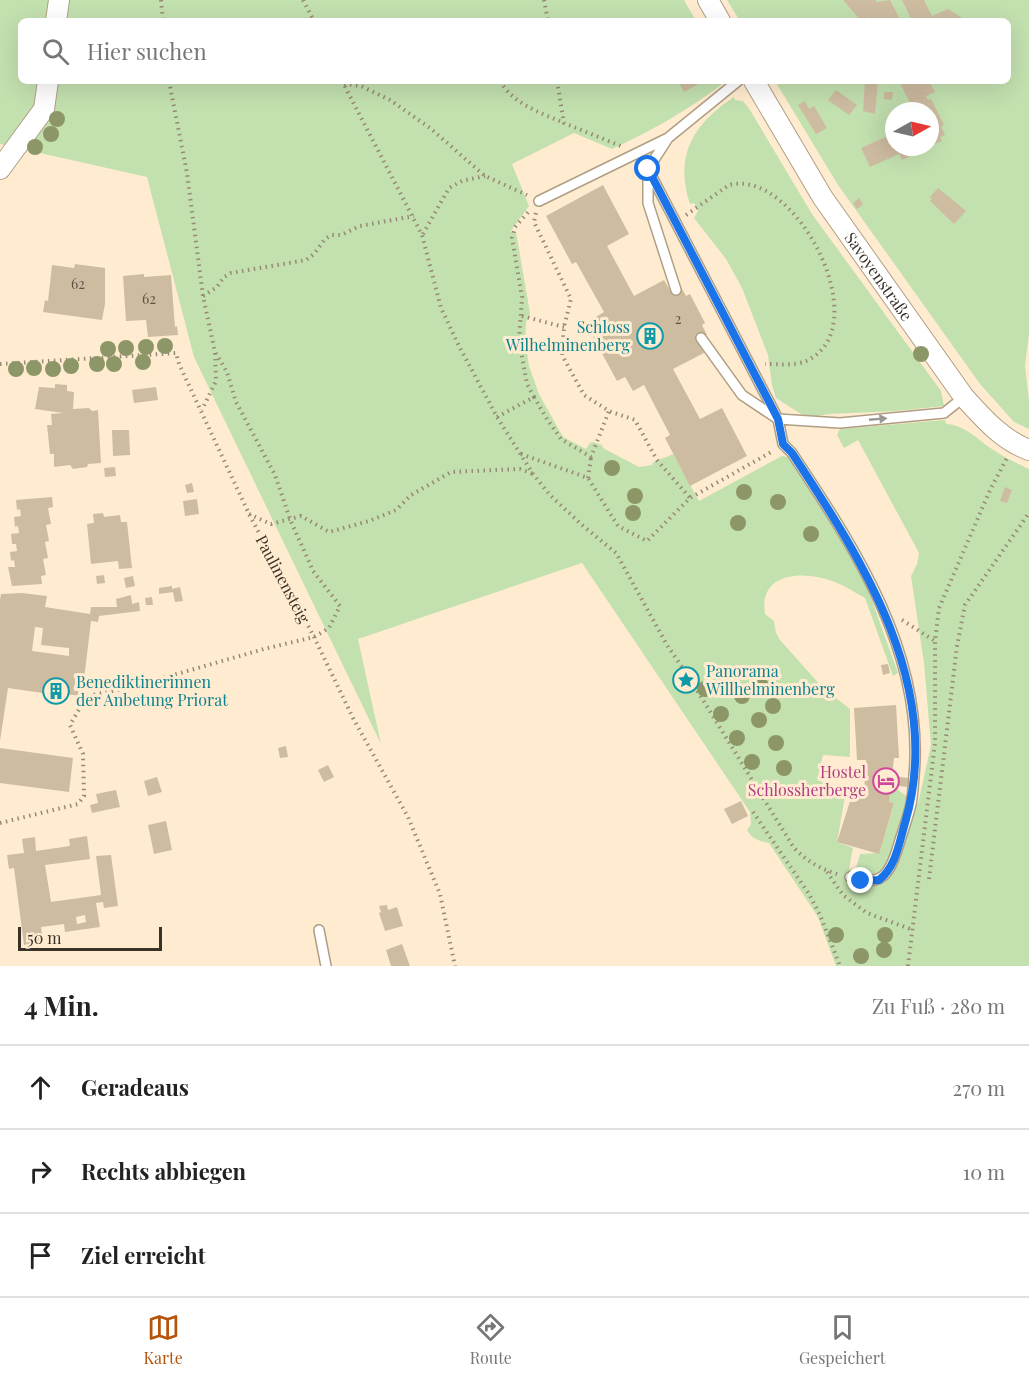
<!DOCTYPE html>
<html lang="de">
<head>
<meta charset="utf-8">
<style>
  body { margin:0; font-family:"Playfair Display",serif; background:#f6f6f6; color:#222 }
  .compass { position:absolute; left:885px; top:102px; width:54px; height:54px; border-radius:50%; background:#fff; box-shadow:0 6px 24px #0002; rotate:82deg }
  .scale { position:absolute; left:18px; bottom:15px; width:144px; box-sizing:border-box; padding-left:6px; border:3px solid #393227; border-top:0; font-size:16px; line-height:21px; white-space:nowrap; color:#393227; -webkit-text-stroke:4px #ffecd0; paint-order:stroke }
  .stop { position:absolute; width:18px; height:18px; margin:-14px; border:4px solid #1a73e8; border-radius:50%; background:#fff }
  .stop.end { background:#1a73e8; border-color:#fff; box-shadow:0 2px 6px #0008 }
  .list { margin:0; padding:0; list-style:none }
  h2 { display:flex; justify-content:space-between; align-items:center; height:78px; margin:0; padding:0 24px; font-size:26px }
  h2 small { font-size:20px; font-weight:400; color:#767676 }
  .list li { display:grid; grid-template-columns:39px 1fr auto; gap:18px; align-items:center; box-sizing:border-box; height:84px; padding:0 24px; border-top:2px solid #e0e0e0 }
  .list b { display:block; font-size:22px; white-space:nowrap }
  .list em { font-size:20px; font-style:normal; color:#767676 }
  .icon { flex:none; width:33px; height:33px; fill:none; stroke:currentColor; stroke-width:2; stroke-linecap:round; stroke-linejoin:round }
  .map { position:relative; flex:none; width:1029px; height:966px; overflow:hidden }
  .search { position:absolute; background:#fff; box-shadow:0 6px 24px #0002; left:18px; right:18px; top:18px; height:66px; display:flex; align-items:center; gap:15px; box-sizing:border-box; padding:0 21px; border-radius:9px; color:#767676; font-size:22px }
  .sheet { height:330px; background:#fff }
  nav { display:flex; justify-content:space-around; align-items:center; box-sizing:border-box; height:84px; border-top:2px solid #e0e0e0; background:#fff; font-size:16px; color:#767676 }
  nav a { display:grid; justify-items:center; gap:3px }
  nav .on { color:#b45309 }
  .map>svg:first-child { display:block }
  .green { fill:#c3e0af; fill-rule:evenodd }
  .building { fill:#cebca1; fill-rule:evenodd }
  .lines { fill:none; stroke-linecap:round; stroke-linejoin:round }
  .service-casing { stroke:#b09e84; stroke-width:12 }
  .minor-casing { stroke:#b09e84; stroke-width:22 }
  .path { stroke:#968976; stroke-width:4; stroke-dasharray:1.5 4.5; stroke-linecap:butt }
  .service { stroke:#fff; stroke-width:9 }
  .minor { stroke:#fff; stroke-width:20 }
  .tree { fill:#8d9666 }
  .oneway { fill:#9c9893 }
  .route { stroke:#1a73e8; stroke-width:8 }
  .labels { text-anchor:middle; stroke-width:6; stroke-linejoin:round; paint-order:stroke }
  .number-label { font-size:14px; fill:#5e5446 }
  .street-label { font-size:16px; fill:#393227; stroke:#ffecd0 }
  .culture-label { font-size:16px; fill:#0d838f; stroke:#ffecd0; text-anchor:start }
  .hotel-label { font-size:16px; fill:#b23c85; stroke:#ffecd0; text-anchor:end }
</style>
</head>
<body>
<div class="map">
<svg width="1029" height="966" viewBox="0 0 1029 966">
  <rect width="100%" height="100%" fill="#ffecd0"/>
  <path class="green" d="M0,0H684L696,21H21V81H722L721,85C685,112 653,130 612,149L574,133L512,164L529,206L510,232H516L530,313L526,323L525,339L529,366L539,394L563,437L586,449L590,443L593,442L602,445L603,448L639,467L652,465L653,462C661,458 666,458 673,454L699,501L782,456L788,457L833,524L866,584L898,673L893,676L865,598C854,592 844,585 832,581C802,570 758,573 765,614L774,621L776,633L780,640L822,687L850,709V757L823,755L817,780L846,791L837,842L853,848L849,869L855,871L860,854L879,853L894,804L889,802L891,785L918,804L931,745L924,663L911,576L917,564L919,553L858,440L844,448L837,435L840,429L945,420L946,424C966,425 979,441 995,451C1006,458 1018,464 1029,469V966H836L818,917L769,843C759,841 752,839 747,830L751,824L750,812L582,563L358,639L381,744L194,357L147,177L0,144Z
    M727,0H1029V334L1025,366L1029,400V429L1014,422L980,384L838,185L775,81H1008V21H740ZM894,111H930V147H894Z
    M734,97L735,100L743,101L750,110L812,214L941,391L944,406L896,411L829,414L810,417L801,414L776,398L772,385L768,355L742,288L726,259L694,218L698,211L694,203L690,204C674,156 693,124 734,97Z"/>
  <path class="building" d="M843,0H875L877,2L890,0L901,21H870L868,17L861,21Z
    M902,0H924L932,16L948,9L967,21H912Z
    M678,81H704L684,92Z
    M865,81H878L875,114L863,111Z
    M899,81H929L935,92L926,96L928,100L931,99L944,125L941,126L945,135L940,137L942,141L930,146V111H914Z
    M836,90L857,105L849,115L828,100Z
    M884,92H893L892,100L884,99Z
    M805,101L809,109L814,106L827,128L816,134L798,105Z
    M894,123V147H929L902,160L899,154L870,167L861,148L890,135L886,127Z
    M603,185L629,234L607,246L634,296L664,280L671,292L681,287L686,296L690,294L705,323L702,325L707,335L697,340L704,353L673,369L700,419L722,408L747,456L690,486L665,438L670,435L644,385L633,391L625,377L617,381L593,337L601,332L594,318L604,312L576,262L572,264L546,216Z
    M938,188L966,211L954,224L930,201L932,199L930,197Z
    M859,198L863,204L857,209L853,203Z
    M75,264L105,268V304L102,320L43,312L45,300L48,301L52,265L74,268Z
    M144,274V277L171,275L175,327L177,326L178,335L148,337L146,320L126,321L123,276Z
    M55,384L67,385V391L74,392L73,409L89,408L92,411L98,410L101,463L88,464L87,467L73,469L70,465L54,467V454H50L47,425H52L51,414L63,413L35,409L39,387L55,388Z
    M156,387L158,400L134,403L132,390Z
    M112,430H129L130,455L113,456Z
    M115,467L116,476L105,477L104,468Z
    M192,483L194,492L187,493L185,485Z
    M1005,487L1012,490L1007,503L1000,501Z
    M52,497L53,507L48,508L51,524L46,525L49,541L45,542L48,558L43,559L46,575L41,576L42,584L12,586L8,567H15L14,560L11,561L10,552L17,551L16,544H12L11,534L19,533L18,526L15,527L14,517L21,516L20,509L17,510L16,500Z
    M197,499L199,514L185,516L183,501Z
    M103,513L104,517L120,515L121,522H127L132,568L119,569L118,561L91,564L87,524L94,523L93,514Z
    M104,575L105,583L97,584L96,576Z
    M133,576L135,586L126,588L124,578Z
    M172,586V589L180,587L183,601L175,602L173,592L159,594V588Z
    M22,593L47,596L45,607L90,614L91,607H117L116,599L131,595L132,604L139,602L140,611L99,616L98,622L91,621L82,696L65,694L63,696L8,688L0,741V600L1,594ZM35,627L43,628L41,645L69,648V656L32,651Z
    M152,597L153,605H146L145,598Z
    M888,664L890,673L883,675L881,665Z
    M896,705L899,758H894L892,776L908,778L907,787L891,785L889,802L894,803L879,854L837,842L853,792L864,794L866,760H857L854,708Z
    M286,746L288,757L280,758L278,748Z
    M0,748L73,758L69,792L0,783Z
    M328,765L334,777L324,782L318,770Z
    M157,777L162,792L148,796L144,781Z
    M116,790L120,807L92,813L90,805L98,803L96,794Z
    M741,801L748,816L732,824L724,809Z
    M166,821L172,850L154,854L148,825Z
    M87,836L90,859L45,865L51,902L101,895L96,856L111,855L118,906L104,908L103,902L96,903L100,927L65,932L64,924L41,927L43,943L24,945L14,868L9,869L7,855L24,853L22,839L35,837L36,851L70,846L69,839ZM85,915L86,922L77,924L76,917Z
    M387,905L388,910L397,907L403,926L385,931L379,913L381,912L379,906Z
    M402,944L410,966H391L386,950Z"/>
  <g class="lines">
    <g class="service-casing">
      <path id="service" d="M648,169L778,419L783,444L792,453C856,550 925,654 914,776C913,785 913,795 911,804C908,818 902,833 898,847C889,876 881,887 850,877
        M539,201L668,138
        M676,290L648,203V169L668,138L738,81
        M701,338L742,395L778,419L840,423L944,413L964,397
        M319,930L326,966"/>
    </g>
    <g class="minor-casing">
      <g id="minor">
        <path d="M708,0L720,21"/>
        <path d="M56,21L59,0"/>
        <path id="s1" d="M754,81L823,198L964,397C983,418 1002,440 1029,450"/>
        <path d="M0,169L44,109L48,81"/>
      </g>
    </g>
    <path class="path" d="M161,0L163,21
      M303,0L314,21
      M544,0L548,21
      M169,81L187,173L203,296L215,352L216,381L202,410
      M342,81L422,235L441,308L460,348L497,417L533,474L550,495L582,525L616,553L667,645L690,679L794,848C807,861 820,869 837,874
      M500,81C513,104 541,113 564,123
      M557,81L564,123L621,146
      M344,84L361,86L390,100L430,128L485,176L527,195
      M536,213L534,222L571,299L564,327L562,355L584,395L609,411L635,420L657,460L690,498
      M686,215L729,185C796,167 879,328 806,361C795,366 777,364 765,364
      M423,234L449,188L462,181L485,176
      M203,296L217,287L224,277L231,273L306,260L314,254L325,239L332,235H341L360,226L414,216
      M522,316L564,327
      M0,364L176,353L179,364L249,514L314,637L354,720L408,817L440,894L455,966
      M534,397L547,419L561,439L591,457L609,411
      M497,417L534,397L527,384L519,340L522,297L512,238L515,227L530,210
      M521,454L588,478L618,526L647,541L690,498L773,451
      M588,478L591,457
      M249,514L271,524L301,516L329,532L369,521L396,510L411,495L451,472L520,469L533,474
      M902,620L935,641
      M753,812L809,894L820,915L840,966
      M0,823L78,804L84,796L83,754L70,725L85,699L93,695L135,686L264,649L314,637L329,628L340,606L313,571L290,519L275,475L236,402L227,372L215,352
      M827,872L843,895L867,913L913,930
      M929,879L957,646L965,605L1029,513
      M908,966L935,743V641L939,608L991,488L1007,458"/>
    <use href="#service" class="service"/>
    <use href="#minor" class="minor"/>
  </g>
  <g class="tree">
    <circle cx="57" cy="119" r="8"/>
    <circle cx="51" cy="134" r="8"/>
    <circle cx="35" cy="147" r="8"/>
    <circle cx="165" cy="346" r="8"/>
    <circle cx="146" cy="347" r="8"/>
    <circle cx="126" cy="348" r="8"/>
    <circle cx="108" cy="349" r="8"/>
    <circle cx="921" cy="354" r="8"/>
    <circle cx="143" cy="362" r="8"/>
    <circle cx="97" cy="364" r="8"/>
    <circle cx="114" cy="364" r="8"/>
    <circle cx="71" cy="366" r="8"/>
    <circle cx="34" cy="368" r="8"/>
    <circle cx="16" cy="369" r="8"/>
    <circle cx="53" cy="369" r="8"/>
    <circle cx="612" cy="468" r="8"/>
    <circle cx="744" cy="492" r="8"/>
    <circle cx="635" cy="496" r="8"/>
    <circle cx="778" cy="502" r="8"/>
    <circle cx="633" cy="513" r="8"/>
    <circle cx="738" cy="523" r="8"/>
    <circle cx="811" cy="534" r="8"/>
    <circle cx="725" cy="673" r="8"/>
    <circle cx="761" cy="686" r="8"/>
    <circle cx="705" cy="689" r="8"/>
    <circle cx="742" cy="696" r="8"/>
    <circle cx="773" cy="706" r="8"/>
    <circle cx="721" cy="714" r="8"/>
    <circle cx="759" cy="720" r="8"/>
    <circle cx="737" cy="738" r="8"/>
    <circle cx="776" cy="743" r="8"/>
    <circle cx="752" cy="762" r="8"/>
    <circle cx="784" cy="768" r="8"/>
    <circle cx="836" cy="935" r="8"/>
    <circle cx="885" cy="935" r="8"/>
    <circle cx="884" cy="950" r="8"/>
    <circle cx="861" cy="956" r="8"/>
  </g>
  <defs><path id="oneway-solid" d="M-6-.8H1V-3.2L6.5 0L1 3.2V.8H-6Z" transform="scale(1.5)"/></defs>
  <use class="oneway" href="#oneway-solid" transform="translate(878 419) rotate(-5)"/>
  <g class="lines">
    <path class="route" d="M648,169L778,419L783,444L792,453C863,561 945,688 905,823C899,843 896,867 879,880L861,881"/>
  </g>
  <defs>
    <g id="building-ring" transform="scale(1.35)"><circle r="9.5" fill="#ffecd0" stroke="#0f9aa8" stroke-width="1.5"/><path d="M-4-6H4V6H1V3H-1V6H-4ZM-2.5-4.3h1.7v1.8h-1.7ZM.8-4.3h1.7v1.8H.8ZM-2.5-1h1.7V.8h-1.7ZM.8-1h1.7V.8H.8Z" fill="#0f9aa8"/></g>
    <g id="sight-ring" transform="scale(1.35)"><circle r="9.5" fill="#ffecd0" stroke="#0f9aa8" stroke-width="1.5"/><path d="M0-6L1.8-2.2L6-1.7L2.9 1.2L3.7 5.4L0 3.3L-3.7 5.4L-2.9 1.2L-6-1.7L-1.8-2.2Z" fill="#0f9aa8"/></g>
    <g id="hotel-ring" transform="scale(1.35)"><circle r="9.5" fill="#ffecd0" stroke="#d1479c" stroke-width="1.5"/><path d="M-6-4.5h1.5V1H6V5H4.5V3h-9V5H-6ZM-4 0a1.8 1.8 0 1 1 3.6 0ZM.5 0V-2.5h3Q6-2.5 6 0Z" fill="#d1479c"/></g>
  </defs>
  <g fill-rule="evenodd">
    <use href="#building-ring" x="650" y="336"/>
    <use href="#sight-ring" x="686" y="680"/>
    <use href="#building-ring" x="56" y="691"/>
    <use href="#hotel-ring" x="886" y="781"/>
  </g>
  <g class="labels">
    <g class="number-label">
      <text x="78" y="289">62</text>
      <text x="149" y="304">62</text>
      <text x="678" y="324">2</text>
    </g>
    <g class="street-label">
      <text dy="6" stroke="none"><textPath href="#s1" startOffset="232">Savoyenstraße</textPath></text>
      <text transform="translate(283 579) rotate(62)" y="6">Paulinensteig</text>
    </g>
    <g class="culture-label">
      <text x="630" y="333" text-anchor="end">Schloss<tspan x="630" dy="18">Wilhelminenberg</tspan></text>
      <text x="706" y="677">Panorama<tspan x="706" dy="18">Willhelminenberg</tspan></text>
      <text x="76" y="688">Benediktinerinnen<tspan x="76" dy="18">der Anbetung Priorat</tspan></text>
    </g>
    <g class="hotel-label">
      <text x="866" y="778">Hostel<tspan x="866" dy="18">Schlossherberge</tspan></text>
    </g>
  </g>
</svg>
<svg class="compass" viewBox="-18 -18 36 36"><path d="M0-13l5 13h-10z" fill="#e53935"/><path d="M0 13l5-13h-10z" fill="#767676"/></svg>
<div class="scale">50 m</div>
<div class="stop" style="left:648px;top:169px"></div>
<div class="stop end" style="left:861px;top:881px"></div>
<div class="search"><svg class="icon" aria-label="search" viewBox="0 0 24 24"><circle cx="10" cy="10" r="6"/><path d="M15 15l6 6"/></svg>Hier suchen</div>
</div>
<section class="sheet">
<h2>4 Min.<small>Zu Fuß · 280 m</small></h2>
<ul class="list">
<li><svg class="icon" aria-label="ahead" viewBox="0 0 24 24"><path d="M12 20V5M6 11l6-6 6 6"/></svg><div><b>Geradeaus</b></div><em>270 m</em></li>
<li><svg class="icon" aria-label="right" viewBox="0 0 24 24"><path d="M7 20v-9h11M14 6l5 5-5 5"/></svg><div><b>Rechts abbiegen</b></div><em>10 m</em></li>
<li><svg class="icon" aria-label="arrive" viewBox="0 0 24 24"><path d="M6 21V4h12l-3 4 3 4H6"/></svg><div><b>Ziel erreicht</b></div></li>
</ul>
</section>
<nav>
<a class="on"><svg class="icon" aria-label="map" viewBox="0 0 24 24"><path d="M3 6l6-2 6 2 6-2v14l-6 2-6-2-6 2zM9 4v14M15 6v14"/></svg>Karte</a>
<a><svg class="icon" aria-label="directions" viewBox="0 0 24 24"><path d="M12 3l9 9-9 9-9-9zM9 14v-3h6M13 9l2 2-2 2"/></svg>Route</a>
<a><svg class="icon" aria-label="saved" viewBox="0 0 24 24"><path d="M7 4h10v16l-5-4-5 4z"/></svg>Gespeichert</a>
</nav>
</body>
</html>
